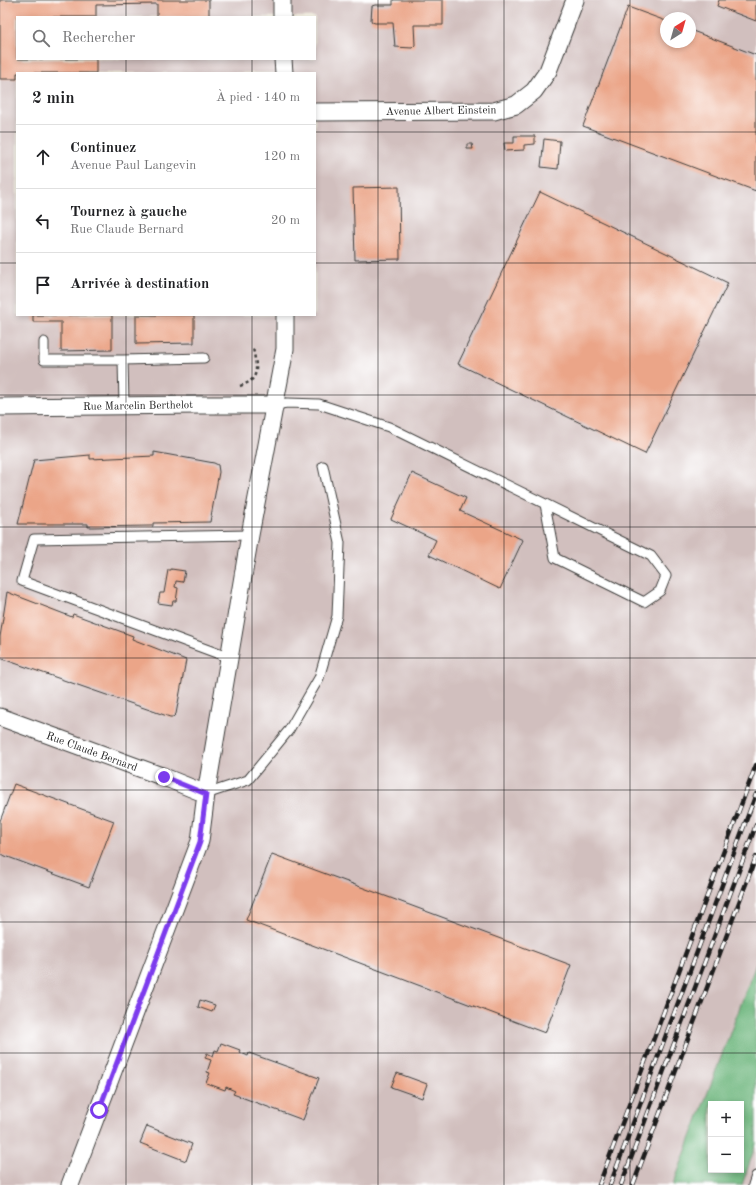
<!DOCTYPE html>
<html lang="fr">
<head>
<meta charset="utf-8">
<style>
  body { margin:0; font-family:"Old Standard TT",serif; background:#f2f2f2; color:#202124 }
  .controls { position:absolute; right:12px; bottom:12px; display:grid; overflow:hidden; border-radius:0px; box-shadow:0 2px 6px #0003 }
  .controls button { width:36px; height:36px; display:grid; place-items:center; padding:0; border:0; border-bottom:1px solid #e0e0e0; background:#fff; color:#202124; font:20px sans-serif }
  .compass { position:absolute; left:660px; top:12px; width:36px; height:36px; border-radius:50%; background:#fff; box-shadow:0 2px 6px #0003; rotate:37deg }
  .stop { position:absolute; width:12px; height:12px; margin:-9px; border:3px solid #7c3aed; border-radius:50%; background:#fff }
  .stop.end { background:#7c3aed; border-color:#fff; box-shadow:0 1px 4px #0008 }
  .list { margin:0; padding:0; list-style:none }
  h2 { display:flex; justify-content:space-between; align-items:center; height:52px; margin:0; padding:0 16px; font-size:17px }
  h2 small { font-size:13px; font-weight:400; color:#757577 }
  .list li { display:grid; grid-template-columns:26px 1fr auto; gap:12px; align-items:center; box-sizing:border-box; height:64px; padding:0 16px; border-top:1px solid #e0e0e0 }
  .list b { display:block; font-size:15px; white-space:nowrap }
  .list p { margin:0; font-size:13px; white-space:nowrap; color:#757577 }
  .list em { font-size:13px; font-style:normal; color:#757577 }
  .icon { flex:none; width:22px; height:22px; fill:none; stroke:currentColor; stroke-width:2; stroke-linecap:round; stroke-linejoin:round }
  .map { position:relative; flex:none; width:756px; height:1185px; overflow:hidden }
  .search { position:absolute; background:#fff; box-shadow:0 2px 6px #0003; left:16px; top:16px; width:300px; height:44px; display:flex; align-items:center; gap:10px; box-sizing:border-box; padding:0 14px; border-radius:0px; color:#757577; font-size:15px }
  .panel { position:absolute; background:#fff; box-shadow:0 2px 6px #0003; left:16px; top:72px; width:300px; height:244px; border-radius:0px }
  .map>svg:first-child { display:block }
  .industrial { fill:#d1bfbe; fill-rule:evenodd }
  .forest { fill:#6cb57b; stroke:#44684c; fill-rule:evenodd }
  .building { fill:#eba588 }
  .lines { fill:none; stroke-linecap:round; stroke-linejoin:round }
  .lane-casing { stroke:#3d3c3a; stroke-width:11 }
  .street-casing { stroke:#3d3c3a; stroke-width:19 }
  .path { stroke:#3d3c3a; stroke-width:2.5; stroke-dasharray:3 3; stroke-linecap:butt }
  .lane { stroke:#fff; stroke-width:9 }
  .street { stroke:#fff; stroke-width:17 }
  .rail-casing { stroke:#1c1c1c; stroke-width:4.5 }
  .rail { stroke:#fff; stroke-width:3; stroke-dasharray:9; stroke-linecap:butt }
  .route { stroke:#7c3aed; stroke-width:5 }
  .grid { fill:none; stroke:#1c1c1c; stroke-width:1; stroke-opacity:0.55 }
  .labels { text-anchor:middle; stroke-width:3; stroke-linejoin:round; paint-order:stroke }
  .street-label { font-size:11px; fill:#1c1c1c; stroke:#fff }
</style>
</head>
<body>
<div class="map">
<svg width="756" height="1185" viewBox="0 0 756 1185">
  <rect width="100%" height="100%" fill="#fff"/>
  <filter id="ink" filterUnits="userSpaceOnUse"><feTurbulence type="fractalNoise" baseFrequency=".025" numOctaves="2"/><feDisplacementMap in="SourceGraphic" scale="8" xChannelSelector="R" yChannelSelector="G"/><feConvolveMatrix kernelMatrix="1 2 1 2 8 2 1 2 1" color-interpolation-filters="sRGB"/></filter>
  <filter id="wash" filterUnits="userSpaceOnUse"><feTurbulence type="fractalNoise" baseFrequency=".012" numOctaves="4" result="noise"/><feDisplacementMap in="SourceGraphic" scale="16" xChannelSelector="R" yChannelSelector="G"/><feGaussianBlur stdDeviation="0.9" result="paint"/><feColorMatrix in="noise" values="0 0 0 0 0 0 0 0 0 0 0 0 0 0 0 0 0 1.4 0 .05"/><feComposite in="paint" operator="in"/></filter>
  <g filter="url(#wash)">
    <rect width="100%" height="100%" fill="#f5f2e2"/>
    <path class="industrial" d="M0,0H756V964L673,1185H0ZM17,17H315V59H17ZM666,18H690V42H666ZM17,73H315V315H17Z
      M756,1144V1185H742Z"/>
    <path class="forest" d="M756,964V1144L742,1185H673ZM711,1104H741V1170H711Z"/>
    <g id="blocks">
      <path class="building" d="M0,0H209V17H157V4L96,5V17H17V59H96V73H17V79H0Z
        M393,0H443V25H414L415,45L412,48L395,47L393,23H375L372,22L371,20L372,6L375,5H393Z
        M719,0H756V21L717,6Z
        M628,7L666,21V42H690V30L756,55V191L583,126Z
        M514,136H535V144L524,145V150L505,151L504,143H514Z
        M544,139L560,141L558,169L541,167Z
        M467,144H472L473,149H467Z
        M399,187L400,259L355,260L353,188Z
        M540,192L728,283L645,454L458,364Z
        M33,315H112V350L61,351V322H33Z
        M136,315H194V343L136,344Z
        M154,452L214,463L218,465L219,472L210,522L153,523V526L88,527V524H18L34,460L90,455V459L154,456Z
        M412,473L466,498L460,511L523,540L500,589L429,555L436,540L391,519Z
        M171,569L185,571L183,582L176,581L175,587L178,588L176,601H173L172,605L158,603L160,593H164L168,570H171Z
        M7,592L72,617L73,614L133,636L132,639L186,660L176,714L173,717H170L0,658V637Z
        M14,784L114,821L89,887L0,854V821Z
        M272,854L571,965L545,1033L246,920Z
        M200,1000L215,1005L212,1012L198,1007Z
        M221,1043L240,1050L239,1052L248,1056L249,1053L319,1078L303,1120L233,1094L235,1091L226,1087L225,1090L206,1083L210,1073L207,1072L211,1060L205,1058L207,1053L213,1056L215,1050L218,1051Z
        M397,1073L427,1084L422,1098L391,1087Z
        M147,1126L192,1144L186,1161L140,1143Z"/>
    </g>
  </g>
  <g filter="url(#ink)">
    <use href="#blocks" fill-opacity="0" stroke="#3d3c3a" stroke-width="1"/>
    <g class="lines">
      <g class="lane-casing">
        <path id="lane" d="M44,342V360H123
          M124,405L123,360L204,358
          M275,405L287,403L319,404L389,427L651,556L666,576L660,591L644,602L555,558L545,504
          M230,658L22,581L34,539L250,535
          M206,794L248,780L289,730L319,678L337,616L340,543L323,466
          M753,1185L756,1176"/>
      </g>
      <g class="street-casing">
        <path id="street" d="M282,0V17
          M283,59L284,73
          M315,112L494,111L516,105L534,91L548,71L575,0
          M0,407L200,405H275
          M0,717L164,777L206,794
          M70,1185L200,841L206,794L250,535L285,349V315"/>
      </g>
      <path class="path" d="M240,386C262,379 256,366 253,348"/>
      <use href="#lane" class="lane"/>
      <use href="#street" class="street"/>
      <g class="rail-casing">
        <path id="rail" d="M599,1185L756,765
          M610,1185L756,794
          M621,1185L756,825
          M633,1185L756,857"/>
      </g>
      <use href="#rail" class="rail"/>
    </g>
  </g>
  <g class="lines" filter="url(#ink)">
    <path class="route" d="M99,1110L200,842L206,794L164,777"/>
  </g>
  <path class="grid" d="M126,0V17M252,0V17M378,0V1185M504,0V1185M630,0V1185M126,59V73M252,59V73M0,132H17M315,132H756M0,263H17M315,263H756M126,315V1185M252,315V1185M0,395H756M0,527H756M0,658H756M0,790H756M0,922H756M0,1053H756"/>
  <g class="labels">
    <g class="street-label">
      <text transform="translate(441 110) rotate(-1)" y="4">Avenue Albert Einstein</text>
      <text transform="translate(138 405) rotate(-1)" y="4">Rue Marcelin Berthelot</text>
      <text transform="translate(92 751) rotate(20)" y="4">Rue Claude Bernard</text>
    </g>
  </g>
</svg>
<div class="controls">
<button>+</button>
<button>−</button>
</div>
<svg class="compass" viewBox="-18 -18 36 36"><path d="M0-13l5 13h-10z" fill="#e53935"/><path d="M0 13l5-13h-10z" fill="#757577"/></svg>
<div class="stop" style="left:99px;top:1110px"></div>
<div class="stop end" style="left:164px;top:777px"></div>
<div class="search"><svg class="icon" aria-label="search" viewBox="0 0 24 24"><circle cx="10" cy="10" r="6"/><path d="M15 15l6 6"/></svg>Rechercher</div>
<section class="panel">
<h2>2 min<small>À pied · 140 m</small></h2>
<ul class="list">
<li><svg class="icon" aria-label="ahead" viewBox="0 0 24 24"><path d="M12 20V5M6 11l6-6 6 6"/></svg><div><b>Continuez</b><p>Avenue Paul Langevin</p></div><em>120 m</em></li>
<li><svg class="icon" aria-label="left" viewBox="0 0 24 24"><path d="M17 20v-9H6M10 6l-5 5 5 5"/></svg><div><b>Tournez à gauche</b><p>Rue Claude Bernard</p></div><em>20 m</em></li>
<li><svg class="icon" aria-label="arrive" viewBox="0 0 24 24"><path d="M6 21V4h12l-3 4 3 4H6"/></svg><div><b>Arrivée à destination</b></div></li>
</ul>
</section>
</div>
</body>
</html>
